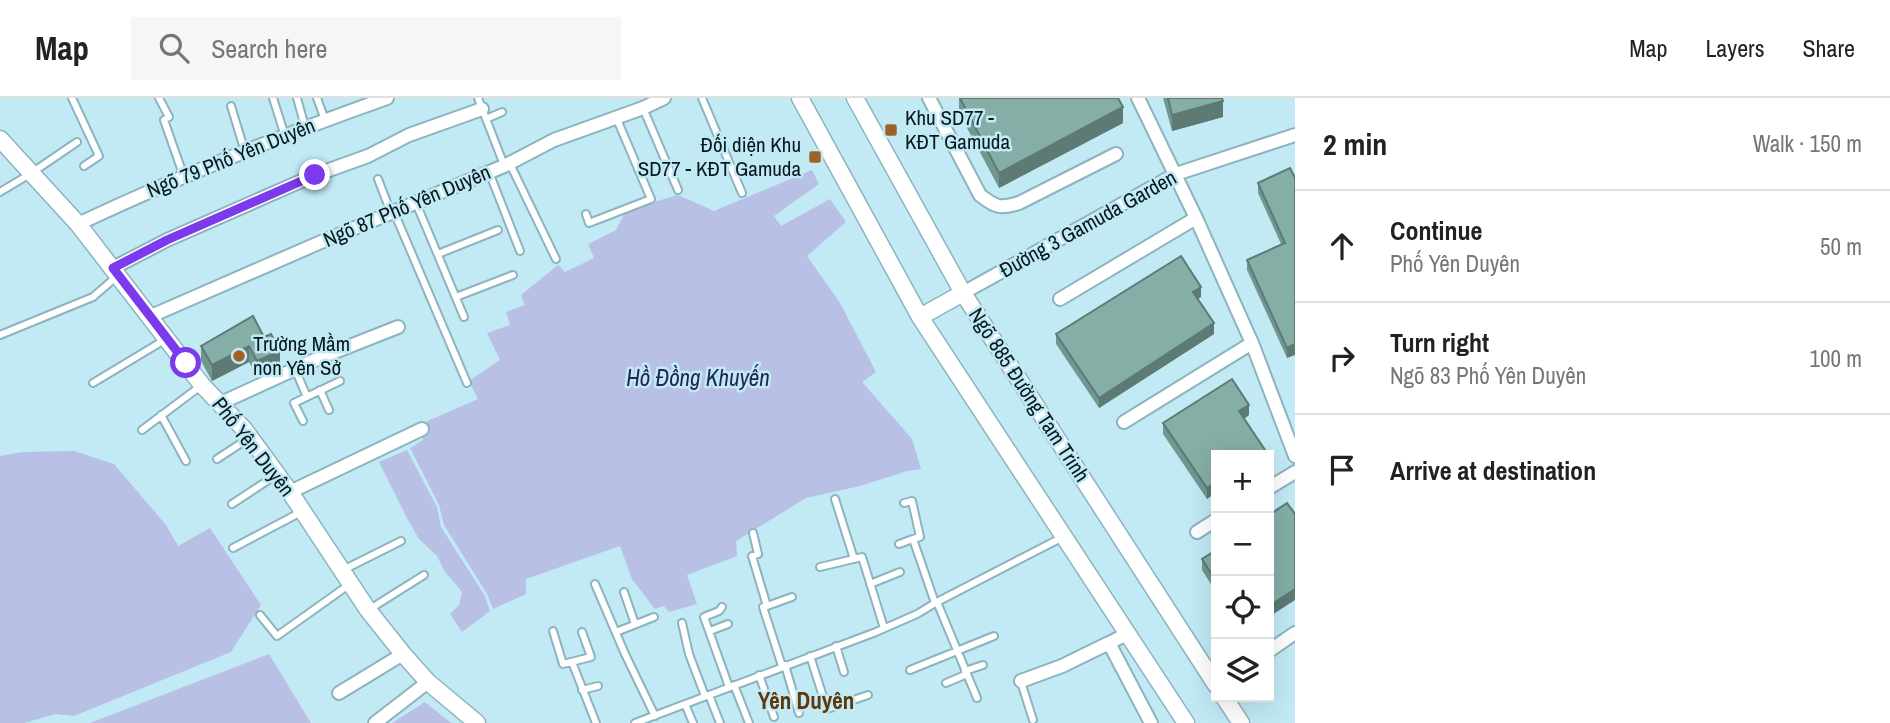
<!DOCTYPE html>
<html lang="en">
<head>
<meta charset="utf-8">
<style>
  body { margin:0; font-family:"Archivo Narrow",sans-serif; background:#f6f6f6; color:#222 }
  .controls { position:absolute; right:21px; bottom:21px; display:grid; overflow:hidden; border-radius:0px; box-shadow:0 7px 28px #0002 }
  .controls button { width:63px; height:63px; display:grid; place-items:center; padding:0; border:0; border-bottom:2px solid #e0e0e0; background:#fff; color:#222; font:35px sans-serif }
  .stop { position:absolute; width:21px; height:21px; margin:-16px; border:5px solid #7c3aed; border-radius:50%; background:#fff }
  .stop.end { background:#7c3aed; border-color:#fff; box-shadow:0 2px 7px #0008 }
  .list { margin:0; padding:0; list-style:none }
  h2 { display:flex; justify-content:space-between; align-items:center; height:91px; margin:0; padding:0 28px; font-size:30px }
  h2 small { font-size:23px; font-weight:400; color:#767676 }
  .list li { display:grid; grid-template-columns:46px 1fr auto; gap:21px; align-items:center; box-sizing:border-box; height:112px; padding:0 28px; border-top:2px solid #e0e0e0 }
  .list b { display:block; font-size:26px; white-space:nowrap }
  .list p { margin:0; font-size:23px; white-space:nowrap; color:#767676 }
  .list em { font-size:23px; font-style:normal; color:#767676 }
  .icon { flex:none; width:38px; height:38px; fill:none; stroke:currentColor; stroke-width:2; stroke-linecap:round; stroke-linejoin:round }
  .map { position:relative; flex:none; width:1295px; height:625px; overflow:hidden }
  header { display:flex; align-items:center; gap:42px; box-sizing:border-box; height:98px; padding:0 35px; background:#fff; border-bottom:2px solid #e0e0e0 }
  header strong { font-size:33px }
  nav { display:flex; gap:38px; margin-inline-start:auto; font-size:24px }
  .search { width:490px; height:63px; background:#f6f6f6; display:flex; align-items:center; gap:18px; box-sizing:border-box; padding:0 24px; border-radius:0px; color:#767676; font-size:26px }
  main { display:flex }
  aside { flex:1; background:#fff }
  .map>svg:first-child { display:block }
  .water { fill:#b8c0e5 }
  .lines { fill:none; stroke-linecap:round; stroke-linejoin:round }
  .service-casing { stroke:#8cb4be; stroke-width:10 }
  .minor-casing { stroke:#8cb4be; stroke-width:16 }
  .tertiary-casing { stroke:#8cb4be; stroke-width:19 }
  .service { stroke:#fff; stroke-width:6 }
  .minor { stroke:#fff; stroke-width:12 }
  .tertiary { stroke:#fff; stroke-width:16 }
  .wall { fill:#729690 }
  .shaded-wall { fill:#5d7a75 }
  .building { fill:#85aea7; stroke:#5d7a75; stroke-width:2 }
  .route { stroke:#7c3aed; stroke-width:9 }
  .poi-dot { fill:#9f6226; stroke:#c1eaf5; stroke-width:2.5 }
  .labels { text-anchor:middle; stroke-width:5; stroke-linejoin:round; paint-order:stroke }
  .poi-label { font-size:21px; fill:#09181c; stroke:#c1eaf5; text-anchor:start }
  .street-label { font-size:21px; fill:#09181c; stroke:#c1eaf5 }
  .water-label { font-size:23px; font-style:italic; fill:#222654; stroke:#c1eaf5 }
  .neighbourhood-label { font-size:23px; font-weight:bold; fill:#60360b; stroke:#c1eaf5 }
</style>
</head>
<body>
<header>
<strong>Map</strong>
<div class="search"><svg class="icon" aria-label="search" viewBox="0 0 24 24"><circle cx="10" cy="10" r="6"/><path d="M15 15l6 6"/></svg>Search here</div>
<nav><a>Map</a><a>Layers</a><a>Share</a></nav>
</header>
<main>
<div class="map">
<svg width="1295" height="625" viewBox="0 0 1295 625">
  <rect width="100%" height="100%" fill="#c1eaf5"/>
  <path class="water" d="M812,72L819,86L774,118L781,128L830,101L846,124L807,158L840,205L876,274L862,284L912,341L921,371L907,373L860,388L806,400L736,443L737,458L687,477L697,506L669,514L664,508L655,511L632,481L620,448L526,481V496L493,511L487,496L444,427L439,407L410,350L423,342V325L478,301L469,283L500,262L487,235L510,227L506,214L525,207L521,197L558,167L565,174L594,160L588,146L616,132L626,112L678,97L714,113Z
    M407,352L437,409L441,429L485,498L490,513L462,534L450,516L459,507L462,494L445,474L437,458L419,441L408,422L379,364Z
    M74,353L114,366L166,427L178,448L210,430L261,507L231,554L74,618L56,616L24,625H0V358L23,354Z
    M269,556L311,625H90Z
    M425,604L451,625H392Z"/>
  <g class="lines">
    <g class="service-casing">
      <path id="service" d="M72,0L99,58L84,68
        M159,0L169,19L164,22L184,79
        M273,0L285,38
        M297,0L305,29
        M317,0L325,22
        M478,0L504,67
        M702,0L742,95
        M231,8L245,54
        M643,10L678,92
        M486,21L502,14
        M510,66L556,161
        M489,74L520,153
        M378,81L391,115
        M0,94L30,76L77,44
        M416,105L464,219
        M394,114L467,285
        M586,116L589,125L651,101L616,19
        M438,156L498,132
        M456,199L513,177
        M0,237L93,199L116,179
        M295,271L307,299
        M93,285L166,241
        M320,292L329,312
        M161,317L186,363
        M303,323L294,305L340,283
        M142,332L202,287
        M217,361L249,340
        M835,401L854,461
        M904,405L912,403L920,439L913,441L935,505
        M232,406L276,377
        M753,435L758,456L752,458L767,508L763,509L782,568
        M899,446L913,441
        M233,450L301,414
        M820,469L862,459L884,530
        M343,472L401,443
        M595,486L625,556L655,618
        M870,486L900,474
        M624,494L635,526
        M937,504L977,600
        M767,508L792,499
        M722,509L719,513L704,519L729,589
        M370,511L424,477
        M260,517L277,538L350,486
        M682,525L689,556L705,598
        M553,533L563,566L591,559L582,534
        M710,533L728,526
        M616,534L654,519
        M836,548L844,574
        M810,558L827,611L868,597
        M572,564L596,625
        M785,567L799,615
        M910,572L994,538
        M965,573L983,567
        M759,577L774,619
        M1021,584L1033,622
        M946,585L967,576
        M734,587L749,625
        M582,592L598,588
        M709,597L720,625
        M685,606L693,625
        M635,625L876,534L917,516L937,504L1063,439"/>
    </g>
    <g class="minor-casing">
      <path id="minor" d="M929,0L980,97C995,109 1000,111 1019,105L1116,56
        M1138,0L1196,120L1252,245L1295,358
        M78,126C178,79 282,37 387,0
        M113,170L167,142L315,77L368,58L409,37L482,11
        M963,195L1176,76L1295,37
        M1060,201L1196,120
        M151,218L321,144L504,68L554,42L643,10L664,0
        M221,305L317,261L398,229
        M1124,324L1252,245
        M1269,390L1295,374
        M290,394L422,331
        M1197,434L1216,422
        M1127,536L1109,545L1151,625
        M1269,553L1295,535
        M1021,583L1062,568L1109,545
        M339,595L403,556
        M375,625L428,584"/>
    </g>
    <g class="tertiary-casing">
      <path id="tertiary" d="M800,0L920,219L1186,625
        M855,0L963,195L1216,587
        M0,41L78,126L202,287L244,331L290,394L368,512L403,556L428,584L477,625
        M920,219L963,195
        M1224,599L1241,625"/>
    </g>
    <use href="#service" class="service"/>
    <use href="#minor" class="minor"/>
    <use href="#tertiary" class="tertiary"/>
  </g>
  <path class="wall" d="M959,0L1123,25L999,90L959,15Z
    M1163,0H1222L1223,19L1172,33Z
    M1290,70L1287,260L1247,172V162L1281,146L1258,95V85Z
    M1201,199L1198,201L1214,236L1099,310L1056,246V236Z
    M253,218L280,268L257,279L249,264L212,283L201,263V248Z
    M1249,317L1244,321L1265,357H1216V394L1207,401L1163,336V325Z
    M1216,452V494L1202,472V461Z"/>
  <path class="shaded-wall" d="M1223,3V19L1172,33V17Z
    M1123,9V25L999,90V75Z
    M1201,189V199L1193,204V194Z
    M1214,225V236L1099,310V300Z
    M1295,246V257L1287,260V250Z
    M249,248V264L212,283V267Z
    M280,253V268L257,279V263Z
    M1249,307V317L1239,324V313Z
    M1265,352V357H1256Z
    M1216,384V394L1207,401V390Z
    M1295,491V502L1269,519V508Z"/>
  <path class="building" d="M960,0H1118L1123,9L999,75Z
    M1168,0H1222L1223,3L1172,17Z
    M1290,70L1295,80V246L1287,250L1247,162L1285,145L1258,85Z
    M1181,158L1201,189L1193,194L1214,225L1099,300L1056,236Z
    M253,218L264,239L271,236L280,253L257,263L249,248L212,267L201,248Z
    M1232,281L1249,307L1239,313L1265,352L1256,357H1216V384L1207,390L1163,325Z
    M1287,405L1295,416V491L1269,508V417Z
    M1216,452V483L1202,461Z"/>
  <g class="lines">
    <path class="route" d="M186,265L113,170L167,142L315,77"/>
  </g>
  <g class="poi-dot">
    <rect x="884" y="25" width="14" height="14" rx="3.5"/>
    <rect x="808" y="52" width="14" height="14" rx="3.5"/>
    <circle cx="239" cy="258" r="7"/>
  </g>
  <g class="labels">
    <g class="poi-label">
      <text x="905" y="27">Khu SD77 -<tspan x="905" dy="24">KĐT Gamuda</tspan></text>
      <text x="801" y="54" text-anchor="end">Đối diện Khu<tspan x="801" dy="24">SD77 - KĐT Gamuda</tspan></text>
      <text x="253" y="253">Trường Mầm<tspan x="253" dy="24">non Yên Sở</tspan></text>
    </g>
    <g class="street-label">
      <text transform="translate(231 60) rotate(-22)" y="7">Ngõ 79 Phố Yên Duyên</text>
      <text transform="translate(407 108) rotate(-23)" y="7">Ngõ 87 Phố Yên Duyên</text>
      <text transform="translate(1088 126) rotate(-29)" y="7">Đường 3 Gamuda Garden</text>
      <text transform="translate(1029 297) rotate(57)" y="7">Ngõ 885 Đường Tam Trinh</text>
      <text transform="translate(253 349) rotate(52)" y="7">Phố Yên Duyên</text>
    </g>
    <g class="water-label">
      <text x="698" y="288">Hồ Đồng Khuyến</text>
    </g>
    <g class="neighbourhood-label">
      <text x="806" y="611">Yên Duyên</text>
    </g>
  </g>
</svg>
<div class="controls">
<button>+</button>
<button>−</button>
<button><svg class="icon" aria-label="locate" viewBox="0 0 24 24"><circle cx="12" cy="12" r="6"/><path d="M12 2v4M12 18v4M2 12h4M18 12h4"/></svg></button>
<button><svg class="icon" aria-label="layers" viewBox="0 0 24 24"><path d="M12 4l9 5-9 5-9-5zM3 14l9 5 9-5"/></svg></button>
</div>
<div class="stop" style="left:186px;top:265px"></div>
<div class="stop end" style="left:315px;top:77px"></div>
</div>
<aside>
<h2>2 min<small>Walk · 150 m</small></h2>
<ul class="list">
<li><svg class="icon" aria-label="ahead" viewBox="0 0 24 24"><path d="M12 20V5M6 11l6-6 6 6"/></svg><div><b>Continue</b><p>Phố Yên Duyên</p></div><em>50 m</em></li>
<li><svg class="icon" aria-label="right" viewBox="0 0 24 24"><path d="M7 20v-9h11M14 6l5 5-5 5"/></svg><div><b>Turn right</b><p>Ngõ 83 Phố Yên Duyên</p></div><em>100 m</em></li>
<li><svg class="icon" aria-label="arrive" viewBox="0 0 24 24"><path d="M6 21V4h12l-3 4 3 4H6"/></svg><div><b>Arrive at destination</b></div></li>
</ul>
</aside>
</main>
</body>
</html>
